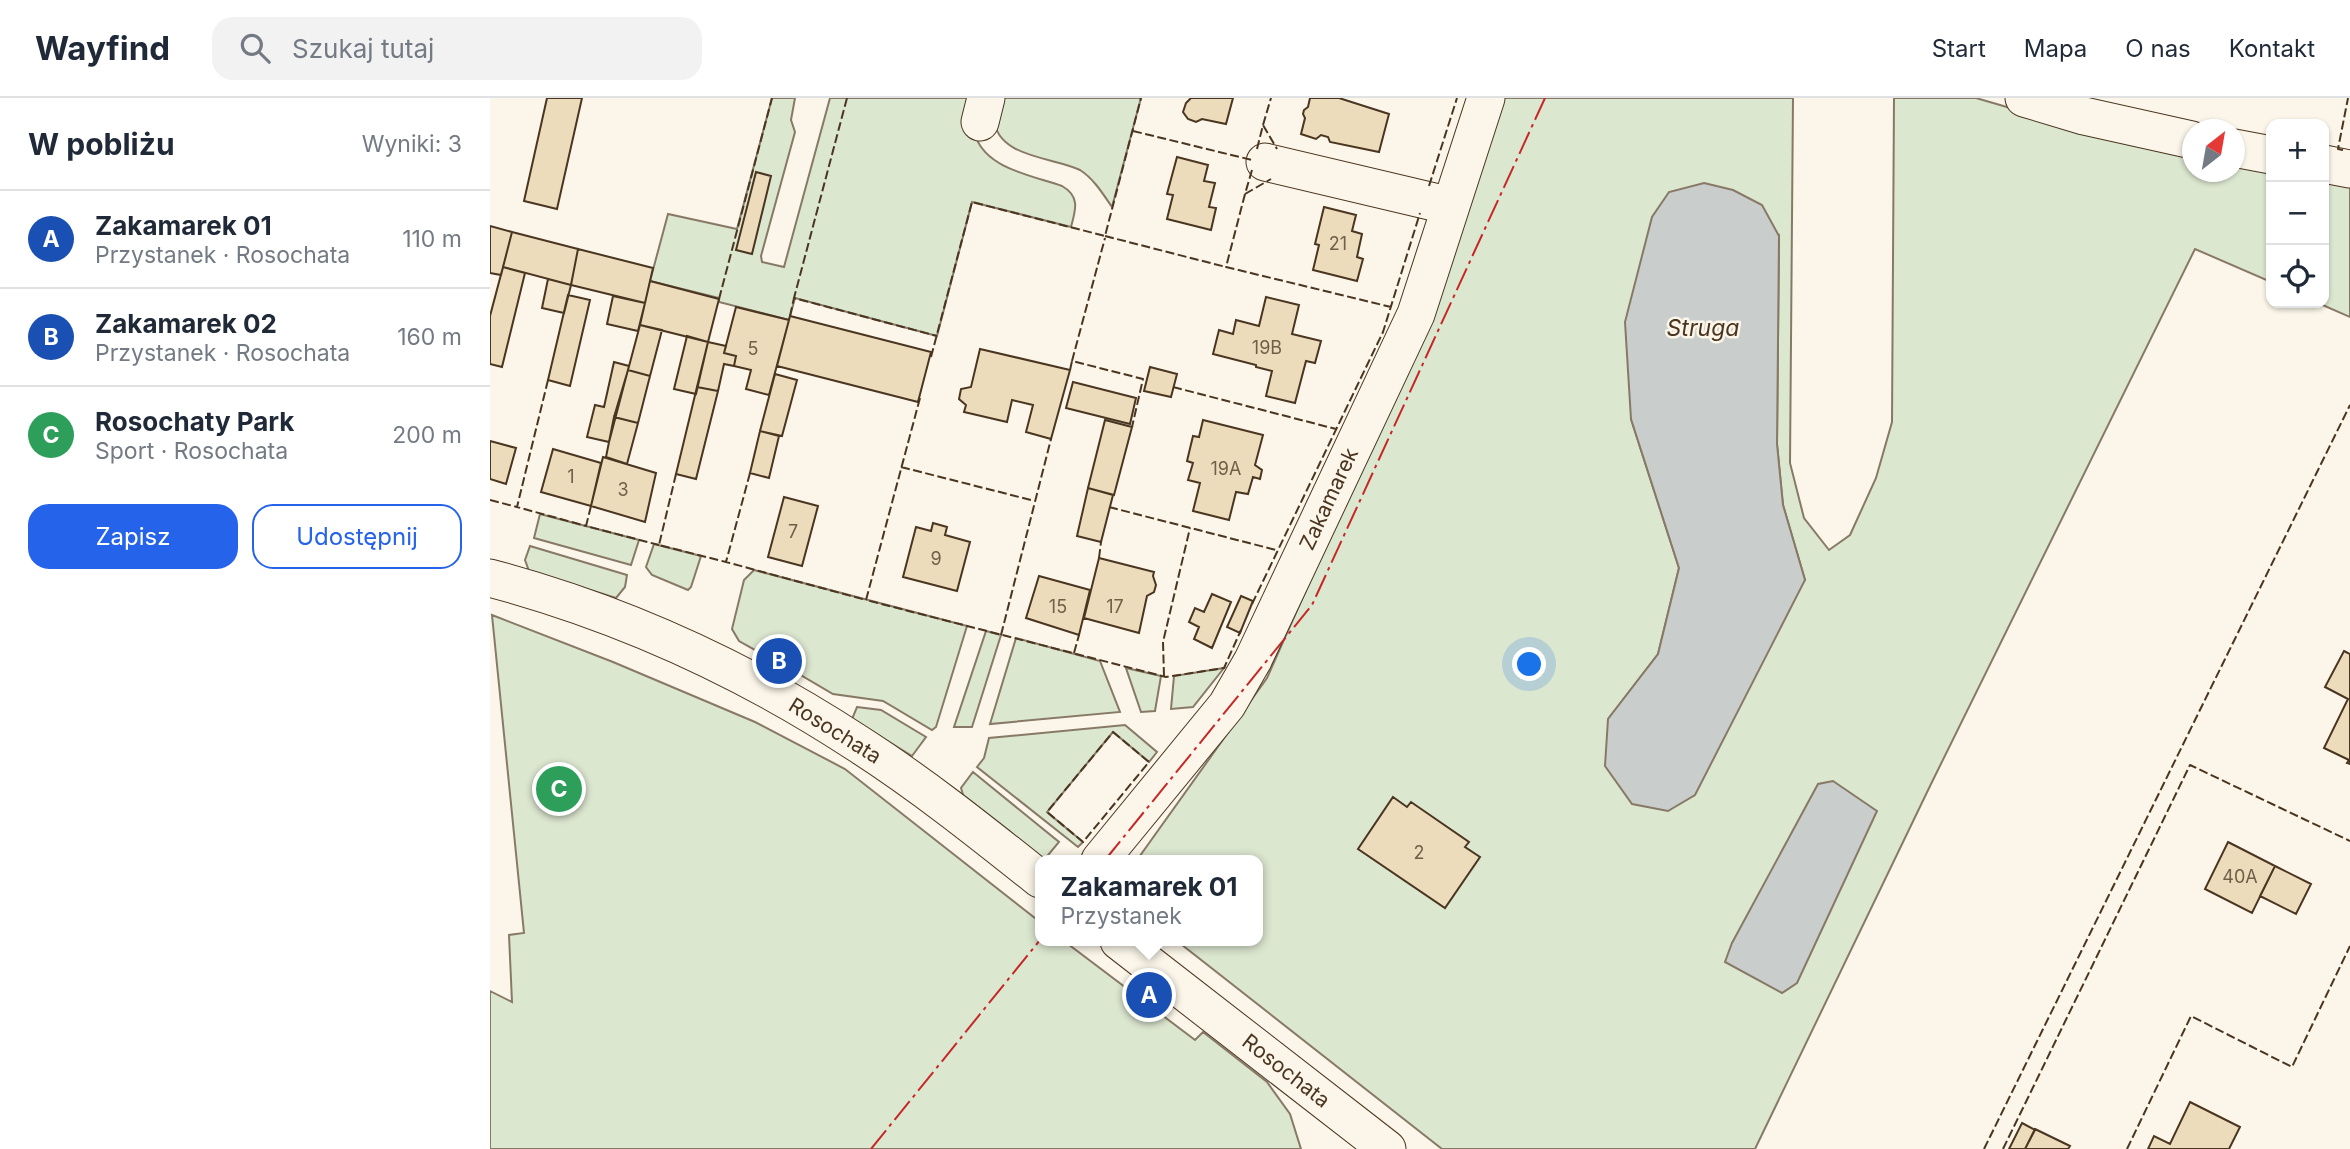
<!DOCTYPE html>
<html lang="pl">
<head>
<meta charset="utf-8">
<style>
  body { margin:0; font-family:Inter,sans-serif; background:#f2f2f3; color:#1f2937 }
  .controls { position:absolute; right:21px; top:21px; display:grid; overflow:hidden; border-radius:14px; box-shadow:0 2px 5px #0004 }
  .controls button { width:63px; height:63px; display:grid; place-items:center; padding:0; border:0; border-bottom:2px solid #e0e1e3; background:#fff; color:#1f2937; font:35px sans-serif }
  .compass { position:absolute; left:1692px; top:21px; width:63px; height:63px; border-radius:50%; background:#fff; box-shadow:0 2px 5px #0004; rotate:31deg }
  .you { position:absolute; left:1040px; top:567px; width:24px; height:24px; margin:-18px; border:5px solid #fff; border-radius:50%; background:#1a73e8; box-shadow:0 0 0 10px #1a73e833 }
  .badge { display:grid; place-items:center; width:46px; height:46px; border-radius:50%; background:#2563eb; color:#fff; font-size:23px; font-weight:700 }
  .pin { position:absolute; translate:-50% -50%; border:4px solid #fff; box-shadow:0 2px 7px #0006 }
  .popup { position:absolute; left:545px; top:757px; width:228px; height:91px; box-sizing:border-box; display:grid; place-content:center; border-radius:14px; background:#fff; filter:drop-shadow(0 2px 5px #0005); font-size:23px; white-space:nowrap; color:#747a83 }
  .popup b { font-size:26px; color:#1f2937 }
  .popup::after { content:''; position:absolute; left:50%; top:100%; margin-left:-14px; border:14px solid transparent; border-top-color:#fff }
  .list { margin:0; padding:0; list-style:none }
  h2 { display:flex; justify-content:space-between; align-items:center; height:91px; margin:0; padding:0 28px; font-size:30px }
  h2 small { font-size:23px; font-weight:400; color:#747a83 }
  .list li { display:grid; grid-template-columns:46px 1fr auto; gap:21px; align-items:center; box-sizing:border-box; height:98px; padding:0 28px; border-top:2px solid #e0e1e3 }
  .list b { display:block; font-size:26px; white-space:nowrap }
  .list p { margin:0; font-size:23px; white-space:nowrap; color:#747a83 }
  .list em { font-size:23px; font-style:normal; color:#747a83 }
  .actions { display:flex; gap:14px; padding:21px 28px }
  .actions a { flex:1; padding:16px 0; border:2px solid #2563eb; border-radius:21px; text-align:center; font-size:24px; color:#2563eb }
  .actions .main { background:#2563eb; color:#fff }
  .icon { flex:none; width:38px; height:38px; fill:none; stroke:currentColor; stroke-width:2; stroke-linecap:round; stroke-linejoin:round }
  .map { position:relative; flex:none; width:1860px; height:1051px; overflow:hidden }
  header { display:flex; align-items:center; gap:42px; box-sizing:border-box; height:98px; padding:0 35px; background:#fff; border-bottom:2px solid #e0e1e3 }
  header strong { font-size:33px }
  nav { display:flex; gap:38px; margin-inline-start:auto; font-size:24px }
  .search { width:490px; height:63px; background:#f2f2f3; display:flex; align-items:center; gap:18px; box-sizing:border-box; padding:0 24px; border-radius:21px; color:#747a83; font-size:26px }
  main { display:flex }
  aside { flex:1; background:#fff }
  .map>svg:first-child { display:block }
  .green { fill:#dce7d0; stroke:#887966; stroke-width:2; fill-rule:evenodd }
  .water { fill:#c9cecd; stroke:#887966; stroke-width:2 }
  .building { fill:#ecdcbc; stroke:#4a3520; stroke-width:2 }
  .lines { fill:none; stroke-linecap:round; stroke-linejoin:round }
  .minor-casing { stroke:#4a3520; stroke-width:39 }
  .minor { stroke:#fbf6e9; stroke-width:37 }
  .fence { stroke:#4a3520; stroke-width:2; stroke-dasharray:9 3.5; stroke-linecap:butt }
  .power { stroke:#c62828; stroke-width:2; stroke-dasharray:24 5 3.5 5; stroke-linecap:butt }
  .labels { text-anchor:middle; stroke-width:5; stroke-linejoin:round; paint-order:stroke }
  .number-label { font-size:18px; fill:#725f47 }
  .street-label { font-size:21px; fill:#4a3520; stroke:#fbf6e9 }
  .water-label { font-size:23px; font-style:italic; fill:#4a3520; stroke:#fbf6e9 }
</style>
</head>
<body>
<header>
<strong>Wayfind</strong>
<div class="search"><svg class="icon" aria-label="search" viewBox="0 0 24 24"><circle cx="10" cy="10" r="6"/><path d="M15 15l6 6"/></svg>Szukaj tutaj</div>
<nav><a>Start</a><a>Mapa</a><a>O nas</a><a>Kontakt</a></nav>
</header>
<main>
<aside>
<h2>W pobliżu<small>Wyniki: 3</small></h2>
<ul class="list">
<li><span class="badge" style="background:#1a4fb4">A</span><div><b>Zakamarek 01</b><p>Przystanek · Rosochata</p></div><em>110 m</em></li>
<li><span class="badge" style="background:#1a4fb4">B</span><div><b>Zakamarek 02</b><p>Przystanek · Rosochata</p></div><em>160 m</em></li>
<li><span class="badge" style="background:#2e9e5b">C</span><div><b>Rosochaty Park</b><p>Sport · Rosochata</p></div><em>200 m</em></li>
</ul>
<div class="actions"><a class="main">Zapisz</a><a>Udostępnij</a></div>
</aside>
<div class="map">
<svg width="1860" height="1051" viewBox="0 0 1860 1051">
  <rect width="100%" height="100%" fill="#fbf6e9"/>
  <path class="green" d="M282,0H305L301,22L305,34L271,158L272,164L294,169L340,0H484C485,12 483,28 486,39C497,71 544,78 572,88C590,98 586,111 581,129L482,104L447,238L305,200L299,222L229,204V200L160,183L178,116L247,131Z
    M509,0H651L622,109C613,96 604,81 590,72C564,59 507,60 504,21C504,15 507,6 509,0Z
    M1011,0H1303L1300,365L1314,420L1339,452L1360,437L1386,380L1402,324L1404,0H1486L1634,43L1702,55V74H1744L1745,63L1781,70V184L1705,151L1441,686L1265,1051H952L687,843H768V762H647L777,580L952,186ZM1289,138L1287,346L1293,407L1315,482L1118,621L1168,556L1189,470L1141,321Z
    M1834,79L1860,84V219L1828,205H1834Z
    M50,416L149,442L141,467L44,440Z
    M164,446L211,458L201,489L198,492L162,477L156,469Z
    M40,448L137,477L135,489L126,500L39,473L35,462Z
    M264,472L477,528L446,629L442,632L393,603L343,596L304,573L308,564L279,549L274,557L249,543L242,531L254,482Z
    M2,517L123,564L265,624L355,671L550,824V843H574L705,942L713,934L777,984L800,1016L811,1051H0V893L22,904L19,837L34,835Z
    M496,533L511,537L482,629H464Z
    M526,540L610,563L630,614L500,626Z
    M636,570L671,578L665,613L651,614Z
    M734,570L703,609L681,611L684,578Z
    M367,609L391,612L436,639L422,658L362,621Z
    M635,627L667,654L659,664L623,634L557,714L593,744L588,749L487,669L494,660L499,640Z
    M483,674L569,744L554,762L474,700L471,690Z"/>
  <path class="water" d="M1214,85L1243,92L1272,107L1289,138L1287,346L1293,407L1315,482L1205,697L1178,713L1142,706L1115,668L1118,621L1168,556L1189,470L1141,321L1135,224L1162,119L1179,94Z
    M1343,683L1387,713L1307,885L1292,895L1235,864L1242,845L1328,686Z"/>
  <path class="building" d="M57,0H92L67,111L34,103Z
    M701,0H743L736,26L712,21L706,24L698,21L693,14L696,5Z
    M820,0H849L899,16L889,54L840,44L838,39L831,37L826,41L811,36L815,20L813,16L814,12L818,9Z
    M687,59L718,67L714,83L725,85L719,109L726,110L721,132L677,121L683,97L677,96Z
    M266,74L281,78L262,156L246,152Z
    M834,109L866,117L862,133L872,136L867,159L873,161L867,183L823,172L829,147L825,146Z
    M0,128L22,134L11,177L0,175Z
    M22,134L88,151L81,187L13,169Z
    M88,151L163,170L155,205L81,187Z
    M13,169L35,175L12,269L0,266V218Z
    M58,181L81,187L74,215L52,210Z
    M160,183L229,201L218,244L150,227Z
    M78,197L100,202L80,288L58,282Z
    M123,198L155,205L148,233L117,226Z
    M776,199L809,207L802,236L831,243L825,265L816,263L805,305L776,298L782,273L766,269V267L723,256L729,232L743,236L746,222L769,228Z
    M246,209L299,222L279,297L256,291L261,272L244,268L246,258L234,255Z
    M300,218L441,254L428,304L287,268Z
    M150,227L172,232L160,278L138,272Z
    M197,238L218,244L206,296L184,291Z
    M218,244L236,248L234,255L246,258L244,268L234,266L228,293L207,289Z
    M490,251L580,272L561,341L536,334L543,307L522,302L517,324L474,314L476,307L469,301L471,291L481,289Z
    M124,264L139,268L119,344L97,339L105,307L114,309Z
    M660,269L687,276L681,299L654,293Z
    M138,272L160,278L148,325L124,319Z
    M285,276L307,282L292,338L270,333Z
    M583,284L646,300L640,326L576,310Z
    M207,289L228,293L206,381L186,376Z
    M124,319L148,325L137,366L116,359Z
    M615,322L642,329L624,397L598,390Z
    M713,322L773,337L765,367L772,372L770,381L763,379L758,396L746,394L739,422L703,413L710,385L698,382L703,365L697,363L703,338L709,339Z
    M270,333L289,338L279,380L260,375Z
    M0,343L26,350L16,386L0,381Z
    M63,351L111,365L101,408L51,394Z
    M113,359L166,375L155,424L101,408Z
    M598,390L623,397L611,444L587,438Z
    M294,399L328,408L312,468L278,459Z
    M443,425L457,429L455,437L480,444L467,493L413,479L426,429L441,433Z
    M609,460L664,474L663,478L666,487L664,494L657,498L649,535L594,520Z
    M549,478L600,492L589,537L536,520Z
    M722,496L741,504L722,550L704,541L709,529L699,524L705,510L714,514Z
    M751,498L763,503L750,535L737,529Z
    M1854,553L1860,556V666L1857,665L1859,662L1834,650L1858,601L1835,589Z
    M903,699L917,709L921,704L979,744L975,749L990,759L955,810L868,751Z
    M1738,744L1785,768L1762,815L1715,791Z
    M1785,768L1821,786L1806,816L1770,798Z
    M1700,1004L1750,1029L1739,1051H1658L1664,1038L1680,1046Z
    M1532,1025L1545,1032L1535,1051H1519Z
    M1545,1031L1580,1048L1578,1051H1535Z"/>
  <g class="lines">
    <g class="minor-casing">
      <path id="minor" d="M1534,0L1594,18L1702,42
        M490,24L496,0
        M1744,50L1781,57
        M775,64L961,108
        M1834,66L1860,71
        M0,480C131,515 254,571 367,645C431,686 491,734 550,781
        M610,762L737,607L763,562L926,216L996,0
        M629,843L897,1051"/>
    </g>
    <use href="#minor" class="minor"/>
    <path class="fence" d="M357,0L304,200L447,238
      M773,27L781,0
      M643,33L762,62
      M767,51L773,27L787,51
      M1853,52L1848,51L1858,0
      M762,72L755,96L781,81
      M939,88L967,0
      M755,96L736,169L901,209
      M615,138L736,169
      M229,201L282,0
      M300,218L304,200
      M441,259L482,104L615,138L651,0
      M582,263L615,140
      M580,272L582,263L653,281L642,329
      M58,282L27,409L96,428
      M683,289L846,331
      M430,300L376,502L676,579L734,570L751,532
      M411,369L545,403
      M260,375L236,464L376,502
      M186,376L169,447L236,464
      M0,402L27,409
      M101,408L96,428L169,447
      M619,409L786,452
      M609,460L611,444
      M762,506L893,234L930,115
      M511,537L561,341
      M584,555L589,537
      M674,578L673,544L700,430
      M623,634L659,664L593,744L557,714Z
      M1494,1051L1860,307
      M1513,1051L1700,667L1860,743
      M1637,1051L1701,918L1802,969L1860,848"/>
    <path class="power" d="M615,762L822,507L1055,0
      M381,1051L550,842"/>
  </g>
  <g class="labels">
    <g class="number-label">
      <text x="848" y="152">21</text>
      <text x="777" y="256">19B</text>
      <text x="263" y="257">5</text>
      <text x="736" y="377">19A</text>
      <text x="81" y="385">1</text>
      <text x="133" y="398">3</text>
      <text x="303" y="440">7</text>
      <text x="446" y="467">9</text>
      <text x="568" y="515">15</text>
      <text x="625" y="515">17</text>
      <text x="929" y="761">2</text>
      <text x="1750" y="785">40A</text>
    </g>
    <g class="street-label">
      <text transform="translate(839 401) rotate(-65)" y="7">Zakamarek</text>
      <text transform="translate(345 633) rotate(32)" y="7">Rosochata</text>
      <text transform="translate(796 973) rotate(38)" y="7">Rosochata</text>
    </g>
    <g class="water-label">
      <text x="1213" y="238">Struga</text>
    </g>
  </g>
</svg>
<div class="controls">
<button>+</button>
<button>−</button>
<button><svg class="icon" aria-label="locate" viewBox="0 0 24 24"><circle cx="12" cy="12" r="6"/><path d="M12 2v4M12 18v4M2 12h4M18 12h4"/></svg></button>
</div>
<svg class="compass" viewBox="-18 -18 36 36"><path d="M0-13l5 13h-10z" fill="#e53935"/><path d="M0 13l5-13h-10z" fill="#747a83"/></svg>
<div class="you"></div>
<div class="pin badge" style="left:659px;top:897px;background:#1a4fb4">A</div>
<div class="popup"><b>Zakamarek 01</b>Przystanek</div>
<div class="pin badge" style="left:289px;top:563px;background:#1a4fb4">B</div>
<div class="pin badge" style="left:69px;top:691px;background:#2e9e5b">C</div>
</div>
</main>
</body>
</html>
